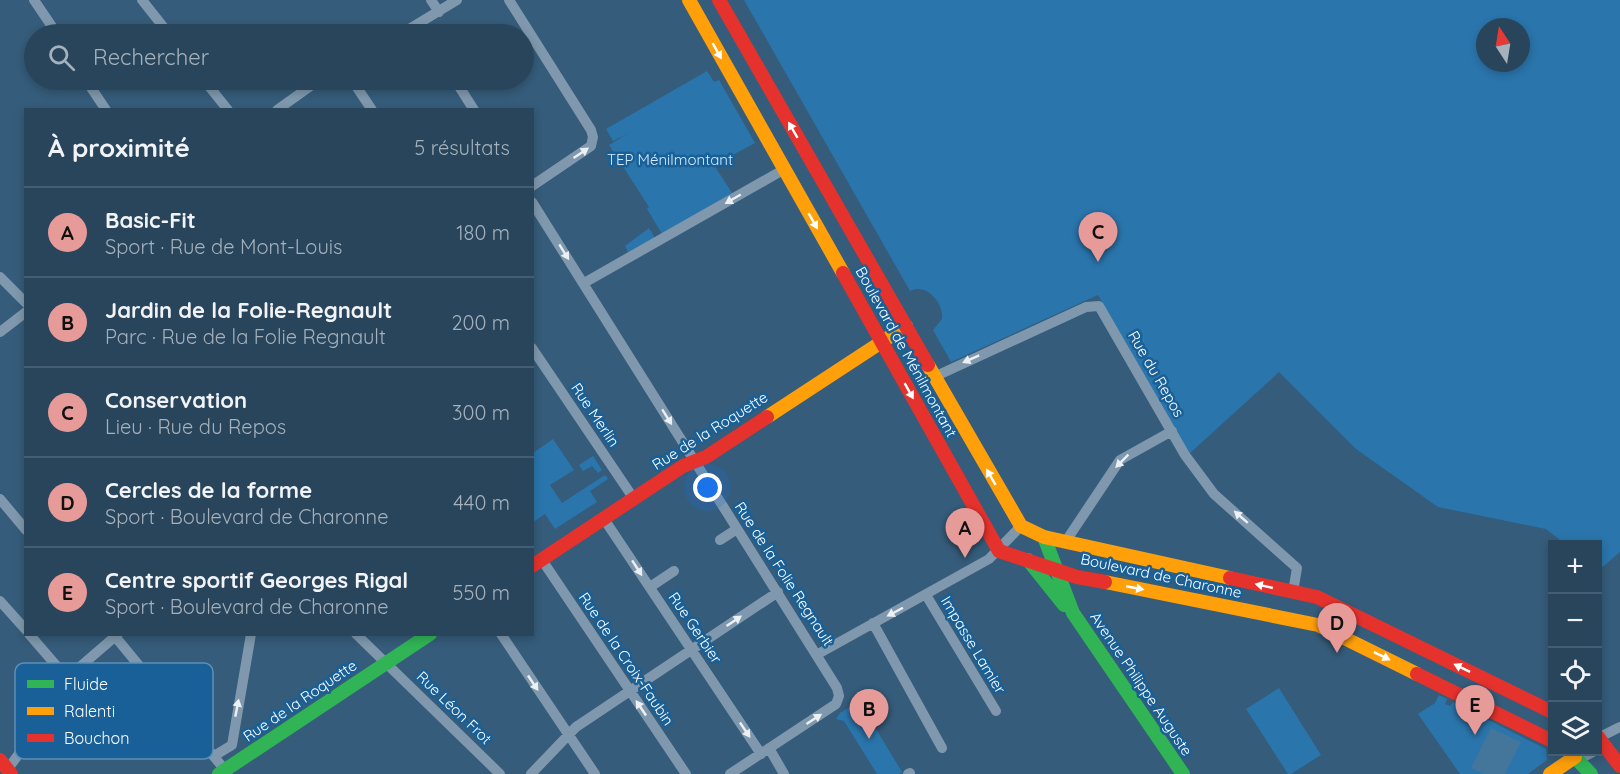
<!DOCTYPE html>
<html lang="fr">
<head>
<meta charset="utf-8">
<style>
  body { margin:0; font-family:Quicksand,sans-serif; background:#304c62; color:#f1f3f6 }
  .controls { position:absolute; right:18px; bottom:18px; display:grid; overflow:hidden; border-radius:0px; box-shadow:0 3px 9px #0003 }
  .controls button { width:54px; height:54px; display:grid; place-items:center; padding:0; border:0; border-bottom:2px solid #445d72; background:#28455c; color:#f1f3f6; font:30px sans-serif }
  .compass { position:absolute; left:1476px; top:18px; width:54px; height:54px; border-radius:50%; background:#28455c; box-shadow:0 3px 9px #0003; rotate:348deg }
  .you { position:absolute; left:708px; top:488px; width:21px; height:21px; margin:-15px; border:4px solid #fff; border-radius:50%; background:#1a73e8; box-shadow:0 0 0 9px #1a73e833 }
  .badge { display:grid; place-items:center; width:39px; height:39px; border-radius:50%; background:#e69b98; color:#111; font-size:20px; font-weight:700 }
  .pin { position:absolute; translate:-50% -50px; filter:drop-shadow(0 2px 3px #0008) }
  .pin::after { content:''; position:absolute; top:32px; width:21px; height:18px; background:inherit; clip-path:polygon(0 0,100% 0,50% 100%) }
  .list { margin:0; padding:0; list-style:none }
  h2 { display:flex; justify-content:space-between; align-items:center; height:78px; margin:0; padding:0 24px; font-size:26px }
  h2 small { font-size:20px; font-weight:400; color:#a5b1bb }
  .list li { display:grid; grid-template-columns:39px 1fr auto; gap:18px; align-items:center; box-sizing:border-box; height:90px; padding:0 24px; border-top:2px solid #445d72 }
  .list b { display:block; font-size:22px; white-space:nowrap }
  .list p { margin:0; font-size:20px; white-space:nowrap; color:#a5b1bb }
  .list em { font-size:20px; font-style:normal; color:#a5b1bb }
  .icon { flex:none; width:33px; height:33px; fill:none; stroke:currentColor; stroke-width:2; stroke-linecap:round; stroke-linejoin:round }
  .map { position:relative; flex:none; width:1620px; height:774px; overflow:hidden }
  .search { position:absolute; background:#28455c; box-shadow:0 3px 9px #0003; left:24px; top:24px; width:510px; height:66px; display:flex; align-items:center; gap:15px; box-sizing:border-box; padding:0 21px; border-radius:33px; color:#a5b1bb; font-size:22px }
  .panel { position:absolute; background:#28455c; box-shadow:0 3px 9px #0003; left:24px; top:108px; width:510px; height:528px; border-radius:0px }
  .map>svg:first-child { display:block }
  .green { fill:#2a75ac; fill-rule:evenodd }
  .water { fill:#44759b }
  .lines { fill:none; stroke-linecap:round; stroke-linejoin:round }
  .street { stroke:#7f98ad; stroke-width:10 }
  .fast { stroke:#30b455; stroke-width:14 }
  .slow { stroke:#ff9f0a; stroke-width:14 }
  .jam { stroke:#e5322d; stroke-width:14 }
  .oneway { fill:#fff }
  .oneway2 { fill:#ecf0f3 }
  .labels { text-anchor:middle; stroke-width:5; stroke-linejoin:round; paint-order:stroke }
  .park-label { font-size:15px; fill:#d2eafc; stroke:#186097 }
  .street-label { font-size:15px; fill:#fff; stroke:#186097 }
  .key { fill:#186097; stroke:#5d90b6; stroke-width:1.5 }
  .key-label { font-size:16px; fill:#fff }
</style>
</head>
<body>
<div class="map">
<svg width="1620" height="774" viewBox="0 0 1620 774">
  <rect width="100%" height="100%" fill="#355c7a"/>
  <path class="green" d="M744,0H1620V552L1598,571V544H1565L1546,529L1438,507L1356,449L1279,372L1189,454L1098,295L951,362L933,330L942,319C944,304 927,282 910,291ZM1485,27H1521V63H1485Z
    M707,71L714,82L719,80L755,143L714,165L732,193L662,234L647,209L649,207L609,145L627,134L613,141L606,129Z
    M649,228L655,238L628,252L625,246Z
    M553,439L574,470L550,485L562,503L605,475L608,479L590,491L597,502L555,529L545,514L532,523L533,453Z
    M593,456L602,470L598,473L592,466L583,471L579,465Z
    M1279,688L1321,755L1291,774H1288L1246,709Z
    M1439,695L1447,699L1445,704L1450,706L1453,702L1546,749L1547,760L1528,774H1460L1418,714L1435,703Z
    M859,701L902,772L899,774H877L844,721L836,719L840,713Z"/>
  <path class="water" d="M1491,728L1521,742L1505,774H1484L1471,768Z"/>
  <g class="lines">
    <path class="street" d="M34,0L57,34
      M142,0L169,34
      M431,0L439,12
      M509,0L591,130L593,137L591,146L532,186
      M422,23L428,34
      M401,34L457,0
      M86,80L106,110
      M204,80L228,110
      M352,80L372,110
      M455,80L474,110
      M277,110L319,80
      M532,202L837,688L839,696L836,704L730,774
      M0,277L26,303
      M584,283L783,170
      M0,332L26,312
      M532,348L634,499
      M934,377L1086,307L1099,306L1185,455L1214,494L1297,568L1293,592
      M0,499L26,530
      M604,519L761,754
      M720,540L737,529
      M1066,541L1120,460L1172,431
      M542,560L686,774
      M650,587L674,571
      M926,595L996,711
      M0,601L26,630
      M873,623L942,748
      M29,634L67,678
      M113,634L225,770
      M356,634L500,774
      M501,634L595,774
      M818,654L989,559L1021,526
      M1598,738L1620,727
      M769,748L784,774
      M1575,753V757H1583L1593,752
      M214,756L232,745L251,634
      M7,770L27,743L67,678L118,634
      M531,774L576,727L778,592
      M908,774L910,773"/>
    <path class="fast" d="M1044,537L1073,613L1183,774
      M1028,560L1064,605
      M1570,752L1591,774
      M219,774L430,634"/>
    <path class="slow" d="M689,0L843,273
      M928,365L1021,526L1044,537L1230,578
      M767,417L906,326
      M1105,582L1318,625L1417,674
      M1550,774L1575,757"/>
    <path class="jam" d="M719,0L928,365
      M843,273L999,551L1077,577L1105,582
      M532,566L683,466L706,457L767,417
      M1230,578L1317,597L1552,712
      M1417,674L1552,741
      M1598,737L1620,766
      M0,760L11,774"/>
  </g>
  <defs><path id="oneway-solid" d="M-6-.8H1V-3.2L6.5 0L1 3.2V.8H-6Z" transform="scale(1.5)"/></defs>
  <g class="oneway">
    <use href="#oneway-solid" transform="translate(717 51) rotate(61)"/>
    <use href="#oneway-solid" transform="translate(793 130) rotate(-120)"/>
    <use href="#oneway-solid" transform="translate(813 221) rotate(60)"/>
    <use href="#oneway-solid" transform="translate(909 391) rotate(61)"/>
    <use href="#oneway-solid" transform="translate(991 477) rotate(-120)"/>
    <use href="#oneway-solid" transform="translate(1264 586) rotate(-167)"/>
    <use href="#oneway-solid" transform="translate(1135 588) rotate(11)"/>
    <use href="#oneway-solid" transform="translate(1382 656) rotate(26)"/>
    <use href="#oneway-solid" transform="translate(1462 668) rotate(-154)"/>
  </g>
  <g class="oneway2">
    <use href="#oneway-solid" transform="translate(581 153) rotate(-34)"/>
    <use href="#oneway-solid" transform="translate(733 199) rotate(150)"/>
    <use href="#oneway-solid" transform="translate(564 252) rotate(58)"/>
    <use href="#oneway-solid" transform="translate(971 359) rotate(156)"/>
    <use href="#oneway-solid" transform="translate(667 417) rotate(58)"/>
    <use href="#oneway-solid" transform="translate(1122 461) rotate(135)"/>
    <use href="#oneway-solid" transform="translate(1241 517) rotate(-139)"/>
    <use href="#oneway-solid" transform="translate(637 568) rotate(57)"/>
    <use href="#oneway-solid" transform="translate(895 612) rotate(152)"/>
    <use href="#oneway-solid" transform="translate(734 621) rotate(-34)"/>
    <use href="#oneway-solid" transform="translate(533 683) rotate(56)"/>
    <use href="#oneway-solid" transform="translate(237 708) rotate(-79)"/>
    <use href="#oneway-solid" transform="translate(641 708) rotate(-124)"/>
    <use href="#oneway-solid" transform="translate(814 719) rotate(-33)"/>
    <use href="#oneway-solid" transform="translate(745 730) rotate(56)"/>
  </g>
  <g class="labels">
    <g class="park-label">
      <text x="670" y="165">TEP Ménilmontant</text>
    </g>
    <g class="street-label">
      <text transform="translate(906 352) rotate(61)" y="5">Boulevard de Ménilmontant</text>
      <text transform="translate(1156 374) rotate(60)" y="5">Rue du Repos</text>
      <text transform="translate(595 415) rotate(56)" y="5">Rue Merlin</text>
      <text transform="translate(710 431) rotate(-32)" y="5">Rue de la Roquette</text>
      <text transform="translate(784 574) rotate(57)" y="5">Rue de la Folie Regnault</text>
      <text transform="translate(1161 576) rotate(12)" y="5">Boulevard de Charonne</text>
      <text transform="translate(695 628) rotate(56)" y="5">Rue Gerbier</text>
      <text transform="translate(973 645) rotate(59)" y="5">Impasse Lamier</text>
      <text transform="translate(626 659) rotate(56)" y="5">Rue de la Croix-Faubin</text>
      <text transform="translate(1141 684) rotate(56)" y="5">Avenue Philippe Auguste</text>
      <text transform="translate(300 701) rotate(-34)" y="5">Rue de la Roquette</text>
      <text transform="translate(454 708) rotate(44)" y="5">Rue Léon Frot</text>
    </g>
  </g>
  <rect x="15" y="663" width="198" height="96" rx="9" class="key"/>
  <rect x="27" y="680" width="27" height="8" fill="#30b455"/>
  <rect x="27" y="707" width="27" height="8" fill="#ff9f0a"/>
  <rect x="27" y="734" width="27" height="8" fill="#e5322d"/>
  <g class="key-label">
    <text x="64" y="690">Fluide</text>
    <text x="64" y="717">Ralenti</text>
    <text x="64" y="744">Bouchon</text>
  </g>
</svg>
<div class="controls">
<button>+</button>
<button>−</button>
<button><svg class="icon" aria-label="locate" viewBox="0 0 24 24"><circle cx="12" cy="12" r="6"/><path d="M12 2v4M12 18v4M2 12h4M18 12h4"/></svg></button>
<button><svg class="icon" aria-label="layers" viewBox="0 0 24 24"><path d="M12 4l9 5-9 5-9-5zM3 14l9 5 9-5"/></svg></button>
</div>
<svg class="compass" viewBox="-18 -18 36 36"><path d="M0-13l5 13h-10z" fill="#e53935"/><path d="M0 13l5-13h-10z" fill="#a5b1bb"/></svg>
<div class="you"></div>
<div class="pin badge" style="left:965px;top:558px">A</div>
<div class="pin badge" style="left:869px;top:739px">B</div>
<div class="pin badge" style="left:1098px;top:262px">C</div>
<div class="pin badge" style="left:1337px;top:653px">D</div>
<div class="pin badge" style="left:1475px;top:735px">E</div>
<div class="search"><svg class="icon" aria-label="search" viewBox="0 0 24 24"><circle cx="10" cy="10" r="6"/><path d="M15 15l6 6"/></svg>Rechercher</div>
<section class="panel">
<h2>À proximité<small>5 résultats</small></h2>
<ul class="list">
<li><span class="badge">A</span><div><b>Basic-Fit</b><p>Sport · Rue de Mont-Louis</p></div><em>180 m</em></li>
<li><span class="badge">B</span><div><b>Jardin de la Folie-Regnault</b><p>Parc · Rue de la Folie Regnault</p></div><em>200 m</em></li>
<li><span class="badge">C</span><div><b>Conservation</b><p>Lieu · Rue du Repos</p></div><em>300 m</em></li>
<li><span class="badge">D</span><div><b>Cercles de la forme</b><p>Sport · Boulevard de Charonne</p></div><em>440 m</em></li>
<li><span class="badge">E</span><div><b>Centre sportif Georges Rigal</b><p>Sport · Boulevard de Charonne</p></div><em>550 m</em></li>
</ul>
</section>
</div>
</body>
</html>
